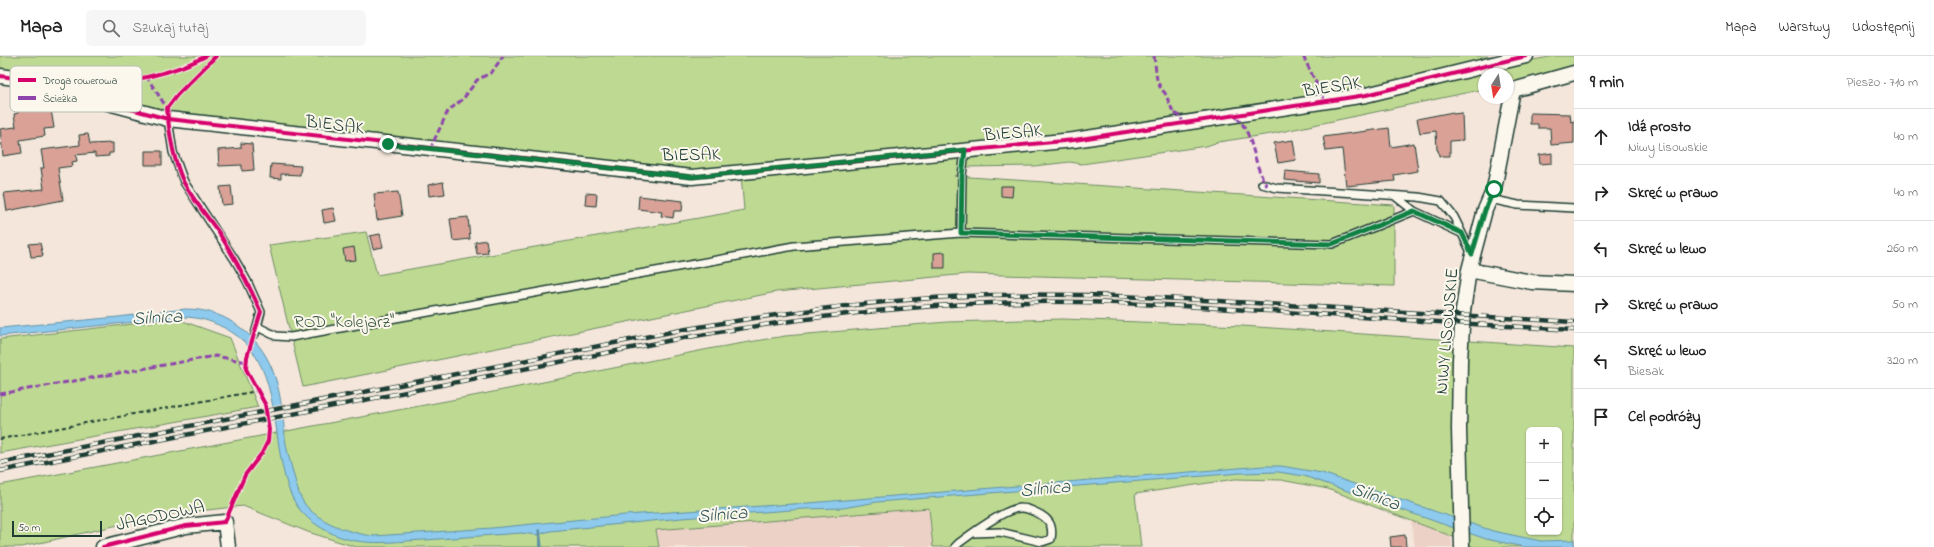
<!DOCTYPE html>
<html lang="pl">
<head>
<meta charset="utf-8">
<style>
  body { margin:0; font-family:"Indie Flower",sans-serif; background:#f6f6f6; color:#222 }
  .controls { position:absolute; right:12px; bottom:12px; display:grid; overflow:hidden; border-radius:6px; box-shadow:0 1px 3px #0004 }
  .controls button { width:36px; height:36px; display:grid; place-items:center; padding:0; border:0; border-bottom:1px solid #e0e0e0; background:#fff; color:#222; font:20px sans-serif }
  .compass { position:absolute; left:1478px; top:12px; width:36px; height:36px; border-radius:50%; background:#fff; box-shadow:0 1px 3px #0004; rotate:192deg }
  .scale { position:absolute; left:12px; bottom:10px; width:90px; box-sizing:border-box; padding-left:4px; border:2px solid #1f3d34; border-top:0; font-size:11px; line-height:14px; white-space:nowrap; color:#1f3d34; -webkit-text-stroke:3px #fbf7ec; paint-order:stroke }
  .stop { position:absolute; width:12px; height:12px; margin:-9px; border:3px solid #0b8043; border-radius:50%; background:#fff }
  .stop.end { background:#0b8043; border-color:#fff; box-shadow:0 1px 4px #0008 }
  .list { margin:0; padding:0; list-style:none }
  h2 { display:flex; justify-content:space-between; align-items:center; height:52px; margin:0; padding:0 16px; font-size:17px }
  h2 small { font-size:13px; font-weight:400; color:#767676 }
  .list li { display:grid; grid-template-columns:26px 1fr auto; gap:12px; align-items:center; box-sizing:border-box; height:56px; padding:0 16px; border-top:1px solid #e0e0e0 }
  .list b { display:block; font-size:15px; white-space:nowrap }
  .list p { margin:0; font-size:13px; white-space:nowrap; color:#767676 }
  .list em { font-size:13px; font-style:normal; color:#767676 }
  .icon { flex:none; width:22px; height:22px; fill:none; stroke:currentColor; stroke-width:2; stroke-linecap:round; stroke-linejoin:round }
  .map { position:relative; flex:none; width:1574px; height:491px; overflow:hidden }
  header { display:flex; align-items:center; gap:24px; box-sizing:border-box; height:56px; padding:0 20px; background:#fff; border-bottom:1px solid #e0e0e0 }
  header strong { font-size:19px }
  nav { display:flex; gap:22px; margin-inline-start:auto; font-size:14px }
  .search { width:280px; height:36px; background:#f6f6f6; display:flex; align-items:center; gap:10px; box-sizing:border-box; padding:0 14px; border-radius:6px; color:#767676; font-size:15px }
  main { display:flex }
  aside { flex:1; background:#fff }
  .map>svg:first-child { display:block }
  .built { fill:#ecd1c7 }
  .green { fill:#beda92; stroke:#6e8c63; fill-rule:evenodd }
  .water { fill:#8ecaee; stroke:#6292a4 }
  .pier { fill:#f4e6db }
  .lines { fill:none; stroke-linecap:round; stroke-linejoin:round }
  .stream { stroke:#6292a4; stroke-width:3.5 }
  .building { fill:#daa197; stroke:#1f3d34 }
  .service-casing { stroke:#1f3d34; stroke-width:10 }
  .minor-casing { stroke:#1f3d34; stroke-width:17 }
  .path { stroke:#1f3d34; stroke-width:2; stroke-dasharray:4 3; stroke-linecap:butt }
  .service { stroke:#fbf7ec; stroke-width:7 }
  .minor { stroke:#fbf7ec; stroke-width:14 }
  .rail-casing { stroke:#1f3d34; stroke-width:4.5 }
  .rail { stroke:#fbf7ec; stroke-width:3; stroke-dasharray:9; stroke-linecap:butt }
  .quiet { stroke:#8e44ad; stroke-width:3; stroke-dasharray:6 3; stroke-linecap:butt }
  .cycleway-casing { stroke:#fbf7ec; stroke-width:6 }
  .cycleway { stroke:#d6006c; stroke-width:4 }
  .route { stroke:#0b8043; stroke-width:5 }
  .labels { text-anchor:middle; stroke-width:4; stroke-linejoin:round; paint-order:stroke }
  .street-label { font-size:18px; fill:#1f3d34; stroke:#fbf7ec }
  .park-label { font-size:18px; fill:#3f5c47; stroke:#fbf7ec }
  .water-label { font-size:19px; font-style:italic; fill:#355959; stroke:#fbf7ec }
  .key { fill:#fbf7ec; stroke:#b9bfb5; stroke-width:1 }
  .key-label { font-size:11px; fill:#1f3d34 }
</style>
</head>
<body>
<header>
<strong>Mapa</strong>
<div class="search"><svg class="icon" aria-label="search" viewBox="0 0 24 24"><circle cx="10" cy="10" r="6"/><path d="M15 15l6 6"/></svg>Szukaj tutaj</div>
<nav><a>Mapa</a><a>Warstwy</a><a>Udostępnij</a></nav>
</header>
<main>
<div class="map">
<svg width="1574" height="491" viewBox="0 0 1574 491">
  <rect width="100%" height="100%" fill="#f4e6db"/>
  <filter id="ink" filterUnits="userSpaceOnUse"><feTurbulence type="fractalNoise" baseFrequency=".025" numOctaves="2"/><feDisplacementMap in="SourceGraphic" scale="8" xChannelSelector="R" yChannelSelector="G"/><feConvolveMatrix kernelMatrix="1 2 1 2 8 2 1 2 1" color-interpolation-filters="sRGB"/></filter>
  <g filter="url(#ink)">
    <path class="built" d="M929,452L933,491H659L656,474Z
      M1411,464L1451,480L1452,491H1415Z"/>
    <path class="green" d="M0,0H1507L1394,29L1071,89L1555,0H1574V13L1508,30V18H1484V33L1271,78L1218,86L1206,90L1082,108L1070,106L1034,110L964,111L963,117L954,120L1394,149V230L967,218L776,236L303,331L269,189L366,176L377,219L744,154L741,119L692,117L172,59L26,17L0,13Z
      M177,263L230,282L258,351L0,397V283Z
      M1063,263L1242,270L1574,292V491H1474L1451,480L1328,433L1281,424L1235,423L1135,438L1141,491H933L929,452L656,474L659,491H356L308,476L243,450L162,459L22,491H0V429L478,339L714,292L785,280L947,266ZM1529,374H1559V476H1529Z"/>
    <path class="water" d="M185,253C206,253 224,259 241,272C277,300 281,338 285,381C286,392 290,405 293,416C296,427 298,438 304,447C317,466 352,478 374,480L492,472L625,459L808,447L1263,410H1281L1322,417L1493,475L1541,485L1574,484V491H1524L1486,483L1304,420L1278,416L1241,417L877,446L843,452L805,453L682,462L550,475L537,479L521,477C489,479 457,482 425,484C396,485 366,491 338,480C325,475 310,466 301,455C292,445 287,430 284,417C272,370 278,303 230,275C214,266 201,261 182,261L0,280V272L118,261Z"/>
    <path class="pier" d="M284,348L286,364L273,366L270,351Z"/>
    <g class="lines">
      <path class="stream" d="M539,475L541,491"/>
    </g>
    <path class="building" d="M50,47L54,72L44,73L45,80L20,84L22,97L3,100L0,73L16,71L14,58L18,57V53Z
      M1453,56V58L1462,57L1463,84L1450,85V100H1439L1438,94H1437L1436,75L1420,77L1417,63Z
      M1530,57L1570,58L1571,66L1574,65V87L1551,89L1550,72H1538V68H1530Z
      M1389,72L1391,91L1414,87L1418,115L1394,119L1395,125L1346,130L1342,93L1326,95L1323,81Z
      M88,78L90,88L113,87V97H109V100L95,101V97L76,99L77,105L72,106L73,110L58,112L63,144L7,155L4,137L44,133L41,112H44L41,94L80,89L79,79Z
      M1293,84L1296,104L1278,107L1274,87Z
      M241,87L252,88L254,114L242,115V109L219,110L218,94L241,92Z
      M145,95H162V109H145Z
      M1552,97V107L1540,108L1539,99Z
      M271,108L301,110L300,119L281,118V123L270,122Z
      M1285,115L1319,118V127L1284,124Z
      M443,126L445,138L429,140L428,129Z
      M231,130L233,148L222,149L220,131Z
      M1001,130H1013L1012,141L1001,140Z
      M398,136L402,160L377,164L374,138Z
      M586,137L597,138L596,150L585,149Z
      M639,140L683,145L682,155H674L673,162L661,160L662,156L638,153Z
      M333,152L336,165L324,167L322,154Z
      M468,161L470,183L453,185L450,163Z
      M380,178L383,191L373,193L370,180Z
      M486,184L488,197L477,198L475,186Z
      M40,187L43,200L31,201L29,188Z
      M354,191L356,204L345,205L343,193Z
      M945,196V212H934V197Z
      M1405,479L1406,491H1391L1390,481Z"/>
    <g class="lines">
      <g class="service-casing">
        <path id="service" d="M168,63L173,96L184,126L235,204L247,225L261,256L255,278
          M965,94L962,120L961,177L1332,188L1414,155
          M1262,128L1277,132L1418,141L1441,145L1454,161L1472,198
          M1395,140L1414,155L1461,177
          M1490,143L1518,149L1574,152
          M258,271L276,280L291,281L794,190L961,177
          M955,491L959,487C971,478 1007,451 1021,452C1029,452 1035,456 1041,459C1051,465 1053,472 1051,483L1042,486L1000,476L973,477"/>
      </g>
      <g class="minor-casing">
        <path id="minor" d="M0,20L15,22L168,63L692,121L1074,84L1366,39L1526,0
          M1469,214L1532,226L1574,228
          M103,491L186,470L225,466L228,491
          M1462,491L1459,373L1460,304L1463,255L1469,214L1485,154L1494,133L1513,34L1574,17"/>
      </g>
      <path class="path" d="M0,383L257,335"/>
      <use href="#service" class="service"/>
      <use href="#minor" class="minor"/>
      <g class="rail-casing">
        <path id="rail" d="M0,407L681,274C785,256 889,242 994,239C1092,237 1189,243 1286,249C1382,255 1478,260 1574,266
          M0,415L683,282C785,264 887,251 991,247C1084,243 1177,250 1269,255C1371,262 1472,268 1574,274"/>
      </g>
      <use href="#rail" class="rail"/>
      <path class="quiet" d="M1154,0L1157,24L1161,33L1165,37L1174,58H1177L1181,61L1183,68
        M1303,0L1325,45
        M146,20L167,52
        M1508,21L1513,34
        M1236,61C1255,78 1252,108 1267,130
        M430,93L448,55L463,43L477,24L492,16L503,0
        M0,338L215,300L247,306"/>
      <g class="cycleway-casing">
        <path id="cycleway" d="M0,20L15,22L168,63L692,121L1074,84L1366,39L1526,0
          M68,35C113,27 166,22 206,0
          M103,491L186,470L225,466L245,419L262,397L268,385L269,374L265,348L246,313L247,301L261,256C249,229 235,202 219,177C207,160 194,145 184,127C173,104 169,77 167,52L177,39L216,0"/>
      </g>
      <use href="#cycleway" class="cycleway"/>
    </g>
  </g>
  <g class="lines" filter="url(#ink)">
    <path class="route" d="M388,88L692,121L965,94L962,120L961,177L1332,188L1414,155L1462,177L1472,198L1485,154L1494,133"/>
  </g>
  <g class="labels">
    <g class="street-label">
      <text transform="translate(1332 30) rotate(-9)" y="6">BIESAK</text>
      <text transform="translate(335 68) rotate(7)" y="6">BIESAK</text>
      <text transform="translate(1013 76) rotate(-5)" y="6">BIESAK</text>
      <text transform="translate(691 98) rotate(-1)" y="6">BIESAK</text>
      <text transform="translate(1446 275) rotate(-85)" y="6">NIWY LISOWSKIE</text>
      <text transform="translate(160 459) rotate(-12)" y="6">JAGODOWA</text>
    </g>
    <g class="park-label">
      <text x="344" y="271">ROD "Kolejarz"</text>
    </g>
    <g class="water-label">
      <text transform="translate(157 260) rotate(-3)" y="7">Silnica</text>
      <text transform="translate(1045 431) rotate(-5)" y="7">Silnica</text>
      <text transform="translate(1376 439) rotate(20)" y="7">Silnica</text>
      <text transform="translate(722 457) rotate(-5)" y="7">Silnica</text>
    </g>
  </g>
  <rect x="10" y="10" width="132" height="46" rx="6" class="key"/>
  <rect x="18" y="22" width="18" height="4" fill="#d6006c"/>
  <rect x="18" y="40" width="18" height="4" fill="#8e44ad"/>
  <g class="key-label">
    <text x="43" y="28">Droga rowerowa</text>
    <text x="43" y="46">Ścieżka</text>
  </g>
</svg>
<div class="controls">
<button>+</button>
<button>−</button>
<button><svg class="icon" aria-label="locate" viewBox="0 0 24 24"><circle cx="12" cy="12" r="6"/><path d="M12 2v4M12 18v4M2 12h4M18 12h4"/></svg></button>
</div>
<svg class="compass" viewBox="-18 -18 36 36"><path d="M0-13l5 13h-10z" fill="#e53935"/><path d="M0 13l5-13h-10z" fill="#767676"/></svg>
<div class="scale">50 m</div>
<div class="stop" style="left:1494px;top:133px"></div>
<div class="stop end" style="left:388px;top:88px"></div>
</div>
<aside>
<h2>9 min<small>Pieszo · 710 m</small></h2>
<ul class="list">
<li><svg class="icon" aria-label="ahead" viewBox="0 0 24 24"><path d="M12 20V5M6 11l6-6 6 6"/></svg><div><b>Idź prosto</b><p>Niwy Lisowskie</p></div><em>40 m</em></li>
<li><svg class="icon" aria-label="right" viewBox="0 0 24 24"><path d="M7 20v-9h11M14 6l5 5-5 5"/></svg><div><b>Skręć w prawo</b></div><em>40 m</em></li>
<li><svg class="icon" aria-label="left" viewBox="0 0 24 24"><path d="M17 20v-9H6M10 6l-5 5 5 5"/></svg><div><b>Skręć w lewo</b></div><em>260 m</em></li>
<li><svg class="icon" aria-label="right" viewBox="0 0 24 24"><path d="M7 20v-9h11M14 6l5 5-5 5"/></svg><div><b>Skręć w prawo</b></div><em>50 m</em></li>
<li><svg class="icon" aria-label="left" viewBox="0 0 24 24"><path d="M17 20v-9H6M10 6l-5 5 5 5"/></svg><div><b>Skręć w lewo</b><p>Biesak</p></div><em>320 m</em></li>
<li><svg class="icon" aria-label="arrive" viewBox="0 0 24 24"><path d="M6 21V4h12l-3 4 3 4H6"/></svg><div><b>Cel podróży</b></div></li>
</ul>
</aside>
</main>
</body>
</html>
